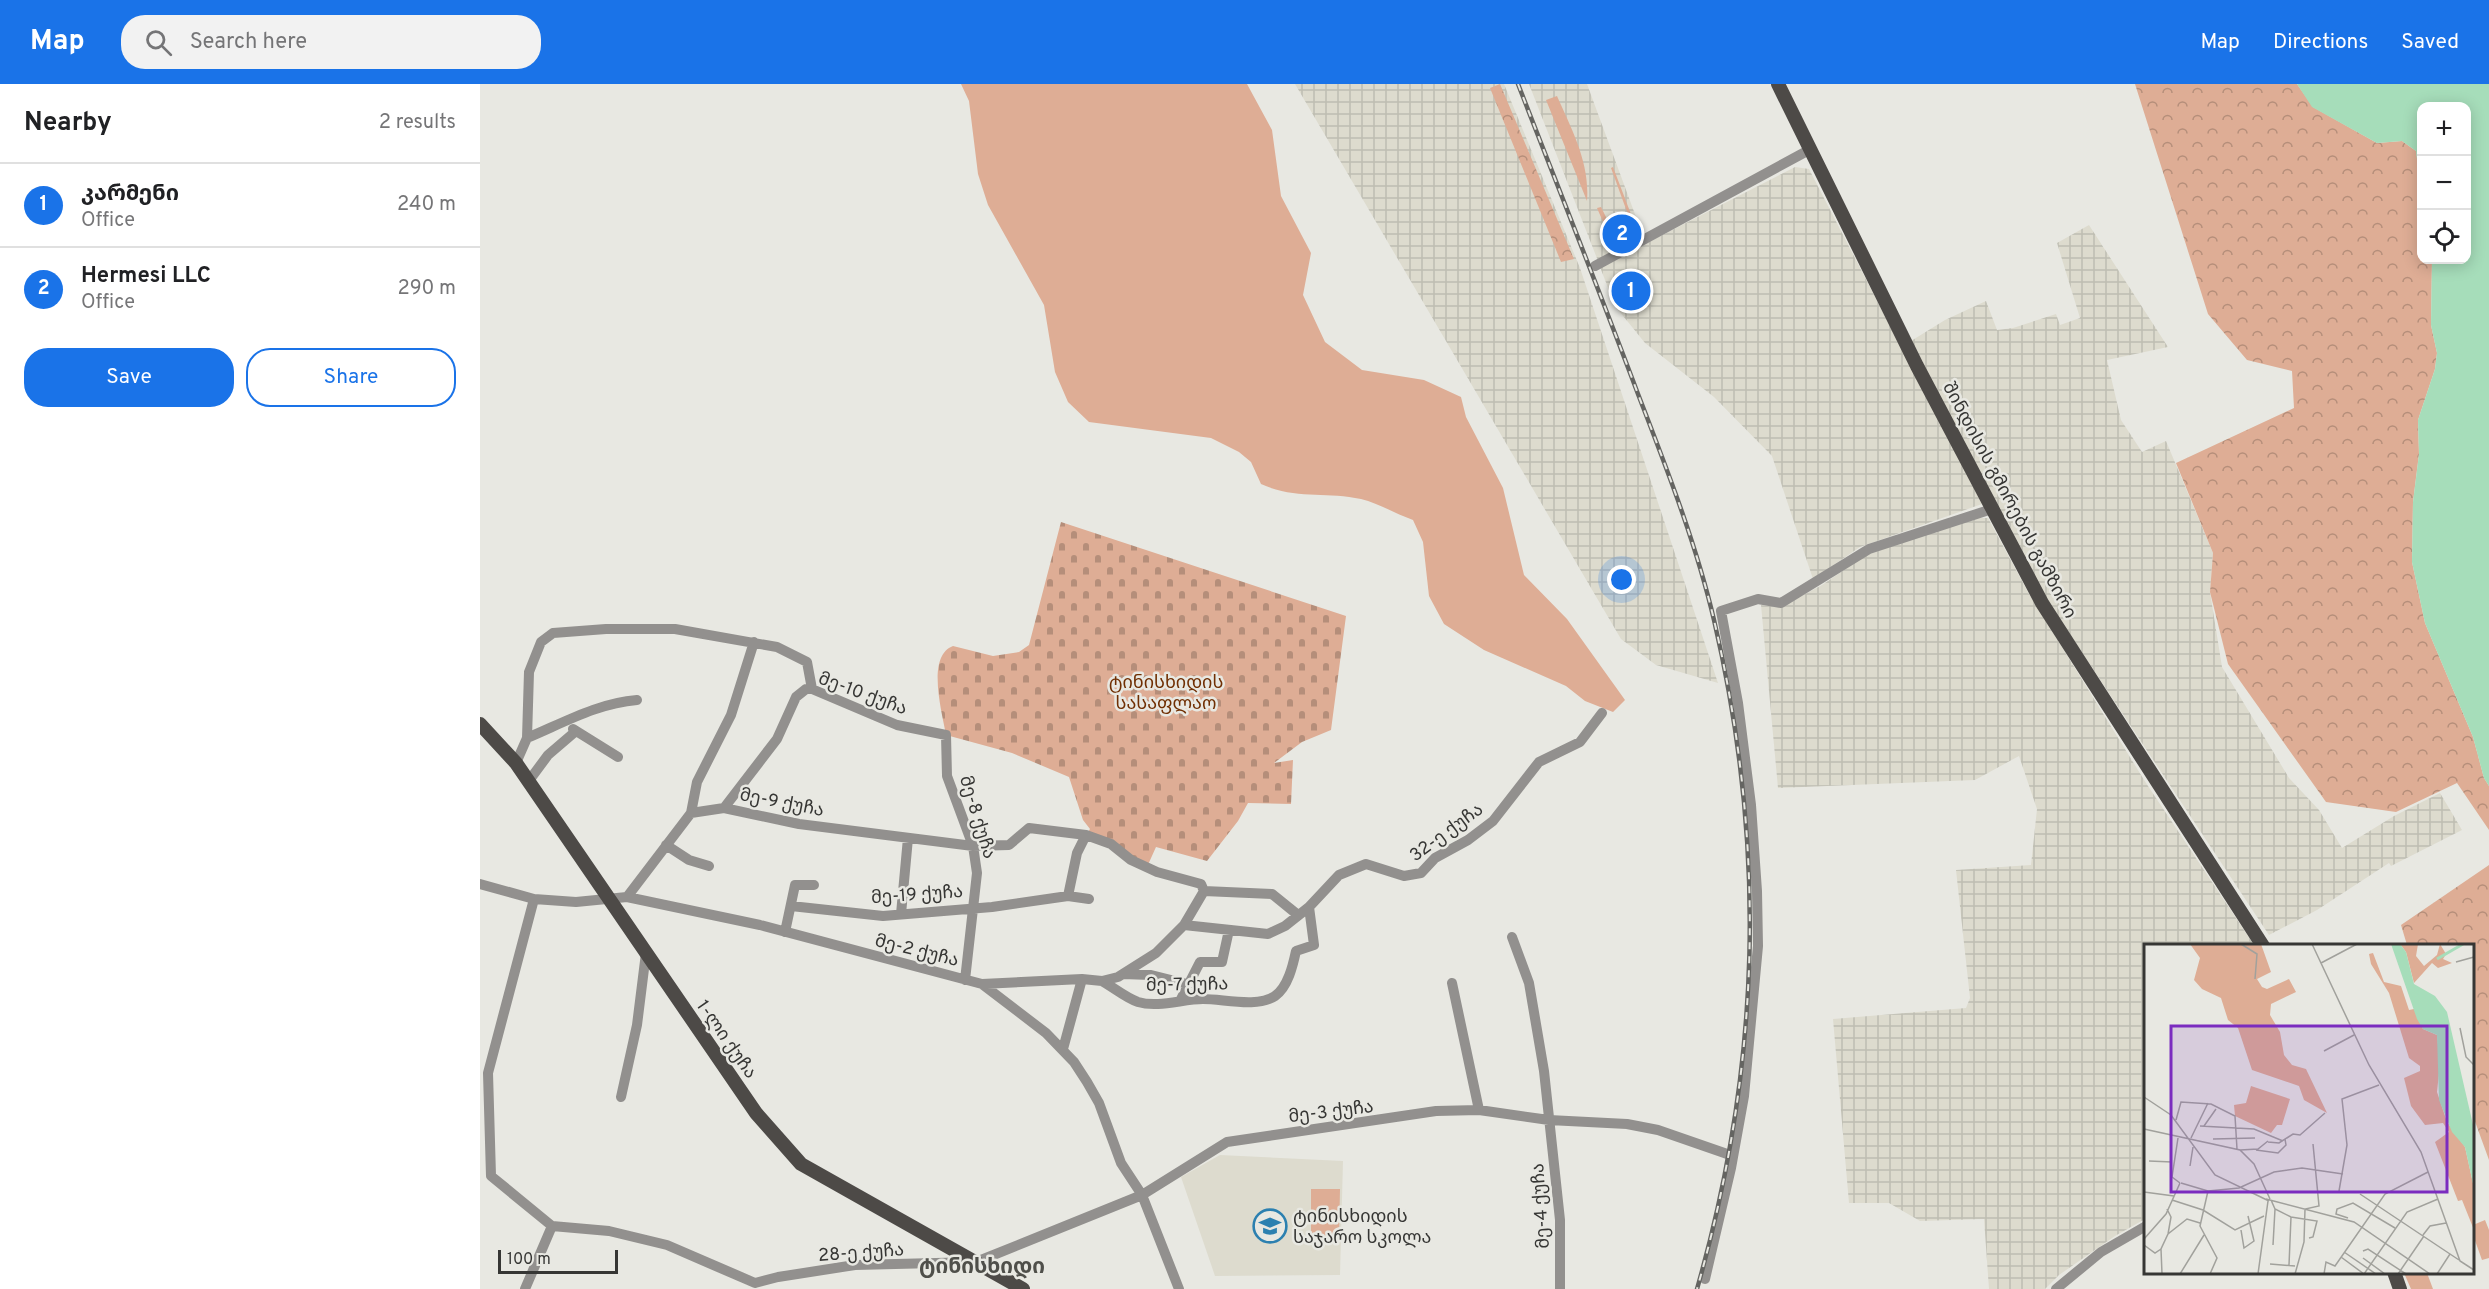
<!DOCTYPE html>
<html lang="en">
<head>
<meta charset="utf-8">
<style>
  body { margin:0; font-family:Overpass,"Noto Sans Georgian",sans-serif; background:#f2f2f2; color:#202124 }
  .controls { position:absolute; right:18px; top:18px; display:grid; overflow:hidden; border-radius:12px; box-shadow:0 3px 15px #0003 }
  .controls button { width:54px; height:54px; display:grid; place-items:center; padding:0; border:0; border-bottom:2px solid #e0e0e0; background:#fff; color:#202124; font:30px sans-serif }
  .scale { position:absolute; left:18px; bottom:15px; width:120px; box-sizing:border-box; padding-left:6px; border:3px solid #363634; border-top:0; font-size:16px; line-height:21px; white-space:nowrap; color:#363634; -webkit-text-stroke:4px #e8e8e2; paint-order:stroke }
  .you { position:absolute; left:1142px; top:496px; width:21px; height:21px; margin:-15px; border:4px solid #fff; border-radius:50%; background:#1a73e8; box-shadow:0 0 0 9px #1a73e833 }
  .badge { display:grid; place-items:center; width:39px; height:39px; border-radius:50%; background:#1a73e8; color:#fff; font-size:20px; font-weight:700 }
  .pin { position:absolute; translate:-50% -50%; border:3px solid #fff; box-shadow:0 2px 6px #0006 }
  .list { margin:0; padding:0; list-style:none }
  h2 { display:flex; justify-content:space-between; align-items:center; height:78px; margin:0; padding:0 24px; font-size:26px }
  h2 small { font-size:20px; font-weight:400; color:#757577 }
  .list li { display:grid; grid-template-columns:39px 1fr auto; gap:18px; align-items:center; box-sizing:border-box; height:84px; padding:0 24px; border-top:2px solid #e0e0e0 }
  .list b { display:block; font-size:22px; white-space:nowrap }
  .list p { margin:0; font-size:20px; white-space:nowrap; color:#757577 }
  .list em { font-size:20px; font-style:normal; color:#757577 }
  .actions { display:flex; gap:12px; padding:18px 24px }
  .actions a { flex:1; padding:14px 0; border:2px solid #1a73e8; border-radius:24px; text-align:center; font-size:21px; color:#1a73e8 }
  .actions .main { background:#1a73e8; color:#fff }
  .icon { flex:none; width:33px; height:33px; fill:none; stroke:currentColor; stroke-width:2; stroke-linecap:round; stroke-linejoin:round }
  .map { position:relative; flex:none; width:2009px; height:1205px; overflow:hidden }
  header { display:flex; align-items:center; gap:36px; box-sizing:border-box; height:84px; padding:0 30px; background:#1a73e8; color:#fff }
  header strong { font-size:28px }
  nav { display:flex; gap:33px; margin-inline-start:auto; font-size:21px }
  .search { width:420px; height:54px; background:#f2f2f2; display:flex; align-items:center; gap:15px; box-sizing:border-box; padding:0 21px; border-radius:24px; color:#757577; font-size:22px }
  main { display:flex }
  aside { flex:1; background:#fff }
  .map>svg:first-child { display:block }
  .built { fill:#dddbce }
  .industrial { fill:url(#industrial-grid) }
  .grass { fill:#dead95 }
  .forest { fill:url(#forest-crowns) }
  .cemetery { fill:url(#cemetery-stones) }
  .water { fill:#a6ddba }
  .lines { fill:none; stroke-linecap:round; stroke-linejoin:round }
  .minor { stroke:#92908e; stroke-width:10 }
  .major { stroke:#4d4a47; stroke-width:14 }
  .rail-casing { stroke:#646461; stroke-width:4.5 }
  .rail { stroke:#e8e8e2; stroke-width:2; stroke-dasharray:7; stroke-linecap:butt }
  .labels { text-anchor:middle; stroke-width:5; stroke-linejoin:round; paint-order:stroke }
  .street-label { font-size:18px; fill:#363634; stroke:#e8e8e2 }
  .park-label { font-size:18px; fill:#702f03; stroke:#e8e8e2 }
  .poi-label { font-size:18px; fill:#363634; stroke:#e8e8e2; text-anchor:start }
  .quarter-label { font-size:21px; font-weight:bold; fill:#4f4f4a; stroke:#e8e8e2 }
  .inset-river { fill:none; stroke:#a6ddba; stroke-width:3 }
  .inset-road { fill:none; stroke:#a1a19c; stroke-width:1.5 }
  .view { fill:#7b2cbf; fill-opacity:0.15; stroke:#7b2cbf; stroke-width:3 }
  .inset-edge { fill:none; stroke:#363634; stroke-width:3 }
</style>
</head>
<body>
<header>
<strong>Map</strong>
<div class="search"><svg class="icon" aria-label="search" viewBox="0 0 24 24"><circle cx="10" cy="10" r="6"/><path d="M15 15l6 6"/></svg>Search here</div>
<nav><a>Map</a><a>Directions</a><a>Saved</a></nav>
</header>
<main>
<aside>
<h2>Nearby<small>2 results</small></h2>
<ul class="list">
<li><span class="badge">1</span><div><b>კარმენი</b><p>Office</p></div><em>240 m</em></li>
<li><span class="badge">2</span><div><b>Hermesi LLC</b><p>Office</p></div><em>290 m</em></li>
</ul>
<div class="actions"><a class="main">Save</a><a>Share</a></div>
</aside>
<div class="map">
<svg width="2009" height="1205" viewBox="0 0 2009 1205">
  <defs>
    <pattern id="industrial-grid" width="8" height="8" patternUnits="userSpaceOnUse" patternTransform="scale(1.5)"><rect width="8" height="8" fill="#dddbce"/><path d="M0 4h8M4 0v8" fill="none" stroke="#bebdb2"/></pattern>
    <pattern id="forest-crowns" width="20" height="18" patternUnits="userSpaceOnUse" patternTransform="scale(1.5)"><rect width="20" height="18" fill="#dead95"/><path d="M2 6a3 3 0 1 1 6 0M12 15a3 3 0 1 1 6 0" fill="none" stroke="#b58e7a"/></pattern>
    <pattern id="cemetery-stones" width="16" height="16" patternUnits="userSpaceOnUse" patternTransform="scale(1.5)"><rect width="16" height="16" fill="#dead95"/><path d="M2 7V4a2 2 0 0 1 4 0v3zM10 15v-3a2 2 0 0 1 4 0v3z" fill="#b58e7a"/></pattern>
  </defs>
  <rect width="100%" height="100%" fill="#e8e8e2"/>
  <path class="built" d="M740,1071L863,1077L860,1191L735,1192L701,1093Z"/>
  <path class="industrial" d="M815,0H1024L1100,184L1238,599L1176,581L1141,555Z
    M1049,0H1107L1163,152L1118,177Z
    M1315,83L1329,85L1502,420L1380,463L1333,495L1292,372L1234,313L1165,259L1135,222L1120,183Z
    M1609,141L1688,263L1627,276L1641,336L1662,368L1686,357L1733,469L1730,508L1742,583L1809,694L1839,726L1862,764L1914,732L1960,709L1982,746L1911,782L1909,779L1837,826L1789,851L1566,514L1431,257L1465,236L1506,217L1517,246L1533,244L1576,230L1580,241L1600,234L1577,159Z
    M1495,434H1508L1549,510L1666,699L1774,861L1666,862L1665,1135L1635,1152L1579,1191L1565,1205H1509L1504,1135L1440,1137L1409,1119H1369L1353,935L1486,924L1490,914L1476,786L1551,781L1557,725L1539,672L1495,696L1298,704L1281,521L1301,523L1342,501L1389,469Z"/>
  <path class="grass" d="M481,0H767L792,46L801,112L831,169L823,211L845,258L882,286L944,296L981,313L986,333L1023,404L1044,491L1087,535L1145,616L1133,628L1105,617L1086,602L1004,566L964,540L949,512L943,458L933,436C916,430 898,419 881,415C846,407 816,416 781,400L771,378L759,368L731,354L609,338L588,318L575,288L564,221L508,121L498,90L489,17Z
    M1077,12C1092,46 1110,79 1107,117L1066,16Z
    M1133,83L1157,146L1154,147L1131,84Z
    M831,1105H860L859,1153H831Z
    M2005,1136L2009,1146V1174L2002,1176L1993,1151V1141Z
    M1924,1189H1947L1953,1205H1931Z"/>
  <path class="forest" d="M1020,0L1094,175L1081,178L1010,4Z
    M1655,0H1817L1833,23L1897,59L1922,57L1936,67L1942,110V176H1952L1951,241L1957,269L1955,285L1938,336L1939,370L1933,418L1932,478L1945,539L1993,653L2004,694L2009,702V746L1977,699L1916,728L1846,718L1748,580L1730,508L1733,469L1696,379L1814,324L1812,287L1767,276L1728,230Z
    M1121,123L1127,135L1141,129L1145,139L1127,147L1117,124Z
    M2009,781V1076L1993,1032L1992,862L1927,861L1921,841Z"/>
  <path class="cemetery" d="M581,438L866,532L851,646L822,658L794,679L813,676L811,720L768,719L758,737L727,777L676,763L667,783L606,751L610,745L603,736L589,693L532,669L466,651C462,628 446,572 473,562L513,572L539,568L549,561Z"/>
  <path class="water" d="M1817,0H2009V702L2004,694L1993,653L1945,539L1932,478L1933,418L1939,370L1938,336L1955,285L1957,269L1951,241L1952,176H1986V22H1942L1941,110L1936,67L1922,57L1897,59L1832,23Z"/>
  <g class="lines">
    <path class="minor" d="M1115,182L1329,66
      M93,645L138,673
      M47,654C83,639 118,619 157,616
      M36,679L47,654L49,588L61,558L73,549L126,545H195L297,563L327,578L332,605
      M48,698L68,671L96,647
      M244,724L297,655L316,613L326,605H332L417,641L466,651L467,692L493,762L497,789L485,896
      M211,729L217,698L251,631L274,558
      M186,761L209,776L229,782
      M0,800L54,815L96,818L147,813L280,841L502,900L566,949L594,978L607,998L619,1019L641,1079L662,1111L699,1205
      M588,812L597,769L606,751
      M147,813L211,729L244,724L319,740L493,762L529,761L549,744L606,751L631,760L651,776L677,788L721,800L724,807L792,810L818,831
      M54,815L8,989L11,1092L72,1142
      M311,822L403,832L512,823L588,812L609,815
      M421,830L428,754
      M704,841L788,850L805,842L829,823L859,791L886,780L924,792L941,789L955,774L988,756L1013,737L1059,678L1100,658L1122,629
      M305,848L315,801H334
      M1032,853L1049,899L1064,987L1080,1136V1205
      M643,890L671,891L707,900
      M622,897C633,903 646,914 658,918C678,924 703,915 723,915C744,915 777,924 795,912C808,903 813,881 816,867L834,861L829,823
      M972,899L999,1026
      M502,900L602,895L622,897L638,893L676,869L704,841L724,807
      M700,917L720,878H742L749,846
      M583,965L602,895
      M141,1013L157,941L166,869
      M72,1142L129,1147L187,1161L275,1199
      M1225,1195L1251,1084L1264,1012L1278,862L1277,807L1271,721L1258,619L1241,527L1278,515L1301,519L1389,465L1512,425
      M275,1199L298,1193L375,1181L496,1178L662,1111L747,1058L956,1027L999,1026L1069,1036L1147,1040L1178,1046L1253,1072
      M45,1205L72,1142
      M1576,1205L1621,1168L1666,1142"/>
    <path class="major" d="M1298,0L1437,282L1562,519L1783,862
      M0,640L36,679L276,1029L321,1080L543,1205
      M1914,1188L1920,1205"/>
    <g class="rail-casing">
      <path id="rail" d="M1038,0C1078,103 1119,206 1158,310C1186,383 1216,459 1234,536C1287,763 1281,981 1217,1205"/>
    </g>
    <use href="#rail" class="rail"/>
  </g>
  <defs>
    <g id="school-ring" transform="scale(1.725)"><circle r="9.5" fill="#e8e8e2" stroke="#2c80b0" stroke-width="1.5"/><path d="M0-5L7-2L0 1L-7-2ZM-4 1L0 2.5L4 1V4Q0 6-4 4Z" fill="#2c80b0"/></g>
  </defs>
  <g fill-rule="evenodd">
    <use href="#school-ring" x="790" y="1142"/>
  </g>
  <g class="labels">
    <g class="street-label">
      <text transform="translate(1530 416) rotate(62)" y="6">შინდისის გმირების გამზირი</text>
      <text transform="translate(383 609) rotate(20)" y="6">მე-10 ქუჩა</text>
      <text transform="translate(302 718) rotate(11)" y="6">მე-9 ქუჩა</text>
      <text transform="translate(498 733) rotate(73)" y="6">მე-8 ქუჩა</text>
      <text transform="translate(966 748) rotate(-36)" y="6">32-ე ქუჩა</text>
      <text transform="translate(437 810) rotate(-4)" y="6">მე-19 ქუჩა</text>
      <text transform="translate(437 866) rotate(14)" y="6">მე-2 ქუჩა</text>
      <text transform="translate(707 900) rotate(-1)" y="6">მე-7 ქუჩა</text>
      <text transform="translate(247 955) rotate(55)" y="6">1-ლი ქუჩა</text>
      <text transform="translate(851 1027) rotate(-7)" y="6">მე-3 ქუჩა</text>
      <text transform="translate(1060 1122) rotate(-94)" y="6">მე-4 ქუჩა</text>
      <text transform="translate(381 1168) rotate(-4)" y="6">28-ე ქუჩა</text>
    </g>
    <g class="park-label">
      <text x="686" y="604">ტინისხიდის<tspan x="686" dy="21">სასაფლაო</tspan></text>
    </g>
    <g class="poi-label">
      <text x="813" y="1138">ტინისხიდის<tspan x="813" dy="21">საჯარო სკოლა</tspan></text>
    </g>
    <g class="quarter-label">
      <text x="502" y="1189">ტინისხიდი</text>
    </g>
  </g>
  <g transform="translate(1664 860)">
    <rect width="330" height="330" fill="#e8e8e2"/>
    <path d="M46,0H117L127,28L113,35L118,43L123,45L145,35L152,48L127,60L126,71L136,88L140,111L148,121L162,125L183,169L160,156L155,142L108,126L94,84L84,76L77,54L58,45L50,36L56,14Z" fill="#dead95"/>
    <path d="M256,0H274L272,12L280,22L293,11L296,0L302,10L299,15L308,19L294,24L288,19L270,39L262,8ZM229,9L240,38L257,42L265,66L270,65L279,85L293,91L296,119L293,148L303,178L321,203L330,244V286L318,256L314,257L291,198L305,188L299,179L281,181L267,162L260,134L276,127V122L265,114L245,49L227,20L225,10Z" fill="#dead95"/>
    <path d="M107,142L146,155L138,181H133L127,189L91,172L90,161L102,159Z" fill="#dead95"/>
    <path d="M247,0H256L262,8L270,40L291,52L303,68L330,185V244L321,203L308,188L295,156L293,91L279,85L273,75Z" fill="#a6ddba"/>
    <path class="inset-river" d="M293,15L319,0"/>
    <path class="inset-road" d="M97,0L113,10L111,35M168,0L225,121L277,208L316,317L330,326M312,18L330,13M177,19L213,0M316,84L322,113L330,121M180,107L210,91M0,153L27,171L71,231L125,257M32,176L37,158L67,160L91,172L93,205M56,182L110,185L139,197M60,182L72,165M0,185L96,206L110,220L126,255M34,194L28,233L36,239M47,194L64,159M69,195L111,194M124,198L135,199L149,190L156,191L181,169M96,206L114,205L124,197M112,206L134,209L142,201L141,195M5,217L28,218M46,222L49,203M37,239L64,247M64,247L95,244L130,228L158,224L199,230M64,247L56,282L73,314L66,330M195,247L203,201L198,155L235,141M0,248L30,252M216,250L315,316M122,255L210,278L286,330M28,256L59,266L91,286L120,272M127,256L131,265L147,273L173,277L169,293L165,294M23,265L27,273L24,290M204,274L192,270L193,265L209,259L251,284M97,286L100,304L110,297L104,272M279,291L286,282L302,279M0,295L22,270L36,239M0,301L11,309L17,305M129,301L131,265M219,307L224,305L262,330M200,308L232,330M197,313L220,330M219,314L241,330M126,320L151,322M145,321L147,273M18,330L17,305L24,290L43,275L56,279M36,330L60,291M114,330L124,257M151,330L160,298L161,265L175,262L169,200M180,330L182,318L191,322L241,250L284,228M220,330L263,268L294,255M254,330L280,292M293,330L306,310"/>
    <path class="view" d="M27,82H303V248H27Z"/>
    <rect width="330" height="330" class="inset-edge"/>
  </g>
</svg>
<div class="controls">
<button>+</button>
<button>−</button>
<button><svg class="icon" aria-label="locate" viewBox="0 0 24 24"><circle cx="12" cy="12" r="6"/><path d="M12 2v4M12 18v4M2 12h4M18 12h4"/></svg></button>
</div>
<div class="scale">100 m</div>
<div class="you"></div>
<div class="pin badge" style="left:1151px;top:207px">1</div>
<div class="pin badge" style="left:1142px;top:150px">2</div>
</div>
</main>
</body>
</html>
